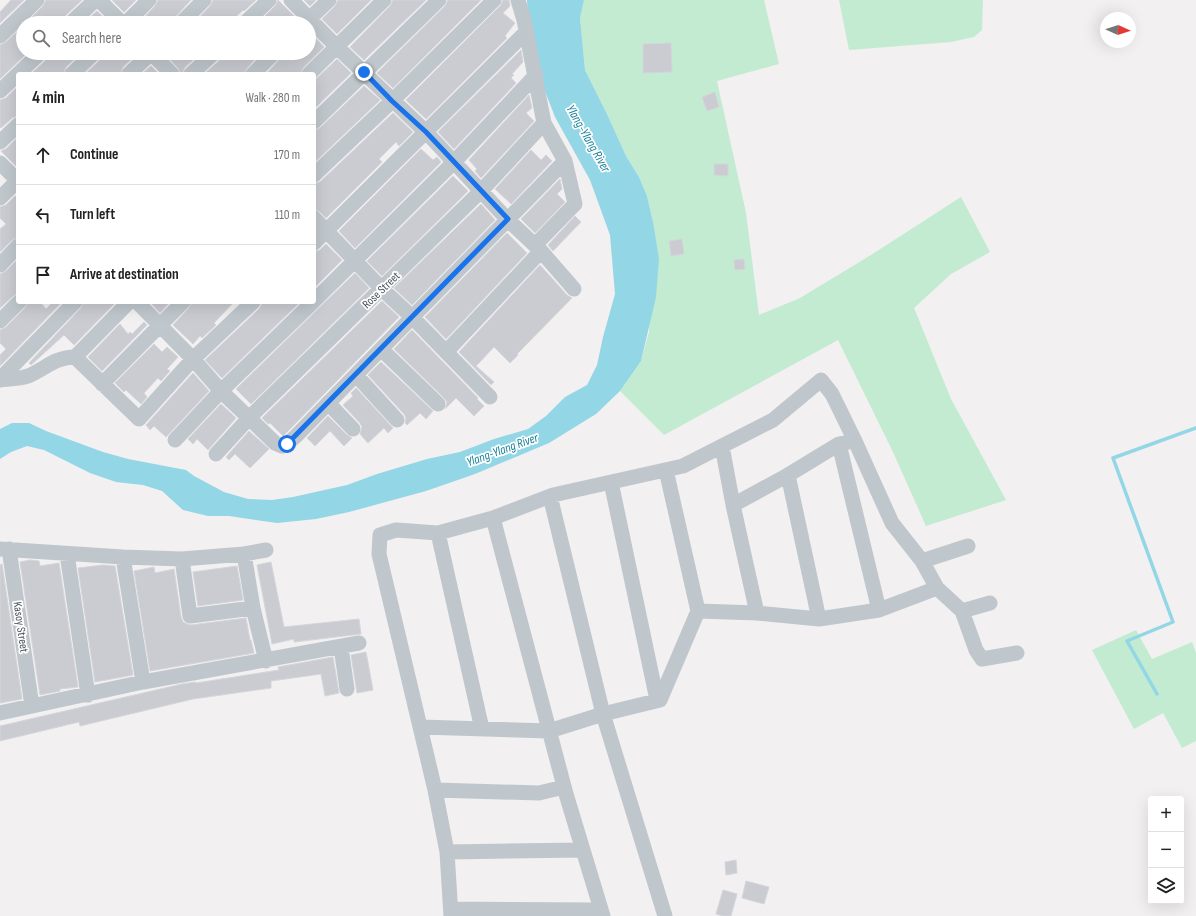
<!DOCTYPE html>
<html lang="en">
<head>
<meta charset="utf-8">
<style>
  body { margin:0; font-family:"Sofia Sans Condensed",sans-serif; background:#f2f2f2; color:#222 }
  .controls { position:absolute; right:12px; bottom:12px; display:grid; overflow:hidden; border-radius:4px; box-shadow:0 4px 16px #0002 }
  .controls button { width:36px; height:36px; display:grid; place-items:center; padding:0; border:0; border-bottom:1px solid #e0e0e0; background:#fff; color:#222; font:20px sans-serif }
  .compass { position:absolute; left:1100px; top:12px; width:36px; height:36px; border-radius:50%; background:#fff; box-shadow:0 4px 16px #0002; rotate:93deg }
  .stop { position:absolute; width:12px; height:12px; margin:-9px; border:3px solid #1a73e8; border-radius:50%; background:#fff }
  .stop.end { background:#1a73e8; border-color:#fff; box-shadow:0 1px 4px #0008 }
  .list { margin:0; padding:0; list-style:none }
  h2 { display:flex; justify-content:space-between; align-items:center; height:52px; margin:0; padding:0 16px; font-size:17px }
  h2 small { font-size:13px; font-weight:400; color:#767676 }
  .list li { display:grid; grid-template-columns:26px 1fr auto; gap:12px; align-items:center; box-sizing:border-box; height:60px; padding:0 16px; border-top:1px solid #e0e0e0 }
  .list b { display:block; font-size:15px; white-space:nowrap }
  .list em { font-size:13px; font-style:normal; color:#767676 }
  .icon { flex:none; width:22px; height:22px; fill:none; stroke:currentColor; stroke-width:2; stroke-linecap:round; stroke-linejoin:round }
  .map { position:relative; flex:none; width:1196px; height:916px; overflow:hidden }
  .search { position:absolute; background:#fff; box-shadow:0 4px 16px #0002; left:16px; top:16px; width:300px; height:44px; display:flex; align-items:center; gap:10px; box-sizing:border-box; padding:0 14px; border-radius:22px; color:#767676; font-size:15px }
  .panel { position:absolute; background:#fff; box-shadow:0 4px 16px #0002; left:16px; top:72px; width:300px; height:232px; border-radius:4px }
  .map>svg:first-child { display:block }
  .green { fill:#c2ebd1 }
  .water { fill:#93d6e5 }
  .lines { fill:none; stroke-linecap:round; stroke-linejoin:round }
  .stream { stroke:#93d6e5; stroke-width:3.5 }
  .building { fill:#caccd2; stroke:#d4d6da }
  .minor { stroke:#bfc7cd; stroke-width:15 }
  .route { stroke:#1a73e8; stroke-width:5 }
  .labels { text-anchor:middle; stroke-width:3.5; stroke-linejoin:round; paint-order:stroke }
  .street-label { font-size:12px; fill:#49535b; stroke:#fff }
  .water-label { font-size:13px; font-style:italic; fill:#198098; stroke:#fff }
</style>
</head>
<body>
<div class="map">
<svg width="1196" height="916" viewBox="0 0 1196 916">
  <rect width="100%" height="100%" fill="#f2f0f0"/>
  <path class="green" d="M584,0H764L779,64L717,81L746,213L759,315L800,298L871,255L961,197L990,252L951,274L914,308L951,399L1006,500L926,526L893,452L838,340L664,435L620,391L641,361L649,332L653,222L647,196L639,177L626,156L607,114L585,70L580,18Z
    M839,0H983L982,30L974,37L951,42L849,50Z
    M1136,630L1152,659L1192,642L1196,653V741L1182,748L1163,713L1134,729L1092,650Z"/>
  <path class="water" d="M527,0H584L580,18L585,70L607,114L626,156L639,177L647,196L653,222L659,259L656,297L641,361L620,391L596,414L549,443L475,474L426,491L349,512L316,519L277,523L229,516H208L183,510L162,491L143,485L116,482L90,473L44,450L27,446L11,452L0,459V429L12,423H29L46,431L103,452L128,459L186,470L194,476L224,492L248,499L272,500L293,497L347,485L377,474L427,459L460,452L494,439L528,429L546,416L565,397L587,385L597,365L603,337L615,294L610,235L590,180L555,117L543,86L528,21Z"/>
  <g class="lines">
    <path class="stream" d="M1157,694L1127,641L1173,622L1113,458L1196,428"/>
  </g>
  <path class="building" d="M11,0H24L0,23V12Z
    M46,0H82L65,16L62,23H26L43,6Z
    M112,0H136L124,12Z
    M158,0H191L175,17L172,23H139L155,6Z
    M213,0H256L244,11L243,10L229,23H194L210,6Z
    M278,0L297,19L296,23H258L275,6Z
    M304,0H316L310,6Z
    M338,0H371L337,34L322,19L335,6Z
    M393,0H426L364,60L350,47L390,6Z
    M448,0H481L393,88L377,73L445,6Z
    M503,0H509L510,6L503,13L515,23L505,36L507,38L426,119L406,100L500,6Z
    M97,11L109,23H84Z
    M23,26V53H27L0,79V45L6,42Z
    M309,31L324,47L303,68L300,74H266L280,59L283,53H309Z
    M671,43L672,72L643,73V44Z
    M521,50L523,62L512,74L514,75L511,78L516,83L454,149L438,132Z
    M49,53H81L66,67L63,74H31L46,60Z
    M103,53H138L123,67L120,74H85L100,60Z
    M164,53H201L185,67L182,74H181L178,68Z
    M223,53H261L247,68L244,74H204L220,60Z
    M337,59L351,73L314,109V81Z
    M151,66L159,74H142Z
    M18,86V116L12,118L1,128L0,127V100L6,98Z
    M364,86L380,100L314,163V131L320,128Z
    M715,92L719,107L707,111L702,97Z
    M529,95L532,108L526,113L534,121L481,178L475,171L477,169L469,160Z
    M393,113L413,132L399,146L396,142L379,159L382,162L326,218L320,212L314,209V184L320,182Z
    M18,137V168L1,151L6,149Z
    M421,149L433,160L437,157L441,162L355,248L339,231Z
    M531,150L541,160L546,155L552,161L511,204L495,189Z
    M714,164H728V176L714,175Z
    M453,176L468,191L382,276L367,261Z
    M560,179L562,189L557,194L565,202L535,233L521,219Z
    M15,196L18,199V237L12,240L0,252V229L6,224L0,218V207L6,205Z
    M481,204L495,220L412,305L394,288Z
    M575,216L581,222L553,251L548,245Z
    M507,233L527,253L446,339L425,317Z
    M682,239L684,254L671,256L669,241Z
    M326,244L342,260L314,288V252L320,250Z
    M18,259V293L13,296L0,308V274L6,271Z
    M744,259L745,269L735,270L734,260Z
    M540,265L567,295L572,298L517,354L518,355L510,363L494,347L476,366L494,382L491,385L459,352Z
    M355,273L369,288L251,404L236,389Z
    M382,301L399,317L290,429L283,436L270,423L268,424L262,418Z
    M28,302H40L46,309L53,302H62L0,366V355L6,349L0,343V330L6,327L25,308Z
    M84,302H116L74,345L64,335L31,365L29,363L81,308Z
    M150,302H170L160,313Z
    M192,302H234L214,323L216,325L202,338L200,336L193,344L173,325L189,308Z
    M263,302H300L222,378L205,360L259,309Z
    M144,322L147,325L102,371L88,357L120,324L128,334L130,332L132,334Z
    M412,330L478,398L477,399L484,406L474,416L456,398L445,409L447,402L444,398L394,349Z
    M154,344L162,352L167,347L178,357L167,369L170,371L161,381L158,378L144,393L147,397L141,404L126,390L124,392L115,383Z
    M381,362L433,411L426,419L420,413L407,425L405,423L406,418L404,414L368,375Z
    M193,373L209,391L166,437L154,426L150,430L146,425Z
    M356,388L393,428L388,433L384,428L368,443L360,434L362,427L360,423L343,405L353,396L351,393Z
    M221,404L236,418L208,450L197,439L193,444L188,439Z
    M328,416L347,435L352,438L344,446L330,431L315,446L307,438Z
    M249,431L269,449L250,468L235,454L229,460L226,457Z
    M30,560L39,561L40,566L59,563L78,687L60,689V691L40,695L20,562Z
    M271,562L284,627L359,619L361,634L294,642V639L272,644L257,565Z
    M2,564L22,699L0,703V565Z
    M103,565L115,566L133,675L95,682L78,568Z
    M237,566L243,600L198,606L193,572Z
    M154,567L155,573L174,569L181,617L183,622L187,624L191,625L246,618L250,640H251L254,653L150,671L134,571Z
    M366,652L373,690L357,693L351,655Z
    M333,657L339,693L325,696L321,674L271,681V688L193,699L80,726L79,722L0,741V726L182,684L196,682V683L279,670L278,667Z
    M736,860L737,873L726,875L725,862Z
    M746,881L769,887L764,904L742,898Z
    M723,890L737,894L731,916H723L716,914Z"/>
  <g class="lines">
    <path class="minor" d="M99,0L122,23
      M291,0L337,47L426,132L507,219L541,251L574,289
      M518,0L524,20L544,123L565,161L575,204L538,242L534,244
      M71,23L95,0
      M126,23L149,0
      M181,23L204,0
      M245,23L269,0
      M305,23L329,0
      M0,36L37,0
      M151,53L172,74
      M72,74L94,53
      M129,74L151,53
      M191,74L214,53
      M253,74L274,53
      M309,74L384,0
      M0,91L40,53
      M314,122L439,0
      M0,142L18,125
      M0,163L18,181
      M314,175L392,101L494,0
      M0,198L18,180
      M314,218L382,289L412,317L490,397
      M314,243L526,32
      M0,265L18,246
      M314,301L454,162L536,75
      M137,302L193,359L221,391L275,443L282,446L287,444L296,436L565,161
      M0,321L19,302
      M381,349L438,404
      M446,352L541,251
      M75,357L129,302
      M356,375L397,420
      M0,379L75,302
      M0,380C9,379 20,379 28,376C45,369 55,357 75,357L139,419L193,359L253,302
      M102,384L183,302
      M328,403L353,429
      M175,440L221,391L313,302
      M839,444L879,610
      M722,446L733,505L757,613
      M216,454L249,418L482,190L544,123
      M666,470L698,611
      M788,475L819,619
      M611,482L657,700
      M733,505L788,475L839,444L849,442
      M493,518L566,794L603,916
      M438,533L482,729
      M0,549L123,557L182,559L244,554L266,550
      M9,549L32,706
      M67,554L88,695
      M244,554L253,608L266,661
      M123,557L143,682
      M182,559L190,616L253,608
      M922,561L968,546
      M962,611L990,603
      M341,647L347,689
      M0,713L143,682L359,643
      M420,727L549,731L603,714L550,496
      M435,790L539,793L564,787
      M447,852L435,790L379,554L380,535L396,530L438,533L493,518L553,495L683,466L773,420L821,380L832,394L855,441L892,523L922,561L937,588
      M451,909L601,910
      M451,916L447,852L583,850
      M665,916L603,714L660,700L698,611L757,613L819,619L879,610L937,588L962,611L976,650L982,659L1017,653"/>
  </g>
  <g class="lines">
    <path class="route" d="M287,444L508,219L426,132L392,101L364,72"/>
  </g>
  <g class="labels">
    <g class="street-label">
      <text transform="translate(381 290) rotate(-44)" y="4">Rose Street</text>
      <text transform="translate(21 627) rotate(82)" y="4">Kasoy Street</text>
    </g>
    <g class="water-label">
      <text transform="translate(589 138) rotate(60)" y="5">Ylang-Ylang River</text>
      <text transform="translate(502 449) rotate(-20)" y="5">Ylang-Ylang River</text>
    </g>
  </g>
</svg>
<div class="controls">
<button>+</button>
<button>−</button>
<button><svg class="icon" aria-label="layers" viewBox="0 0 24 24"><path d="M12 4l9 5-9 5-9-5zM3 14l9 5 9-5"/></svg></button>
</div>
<svg class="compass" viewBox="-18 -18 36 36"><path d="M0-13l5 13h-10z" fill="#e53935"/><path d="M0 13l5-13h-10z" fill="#767676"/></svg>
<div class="stop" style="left:287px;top:444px"></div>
<div class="stop end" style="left:364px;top:72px"></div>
<div class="search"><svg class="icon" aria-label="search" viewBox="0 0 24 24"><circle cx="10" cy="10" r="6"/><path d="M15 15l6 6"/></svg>Search here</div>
<section class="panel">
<h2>4 min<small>Walk · 280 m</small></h2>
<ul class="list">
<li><svg class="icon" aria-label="ahead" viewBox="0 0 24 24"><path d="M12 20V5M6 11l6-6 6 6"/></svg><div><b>Continue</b></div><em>170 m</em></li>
<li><svg class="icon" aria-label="left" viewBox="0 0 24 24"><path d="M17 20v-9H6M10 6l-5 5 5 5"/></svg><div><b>Turn left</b></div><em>110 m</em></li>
<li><svg class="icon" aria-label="arrive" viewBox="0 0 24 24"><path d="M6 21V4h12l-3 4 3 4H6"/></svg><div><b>Arrive at destination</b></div></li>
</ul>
</section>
</div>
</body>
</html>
